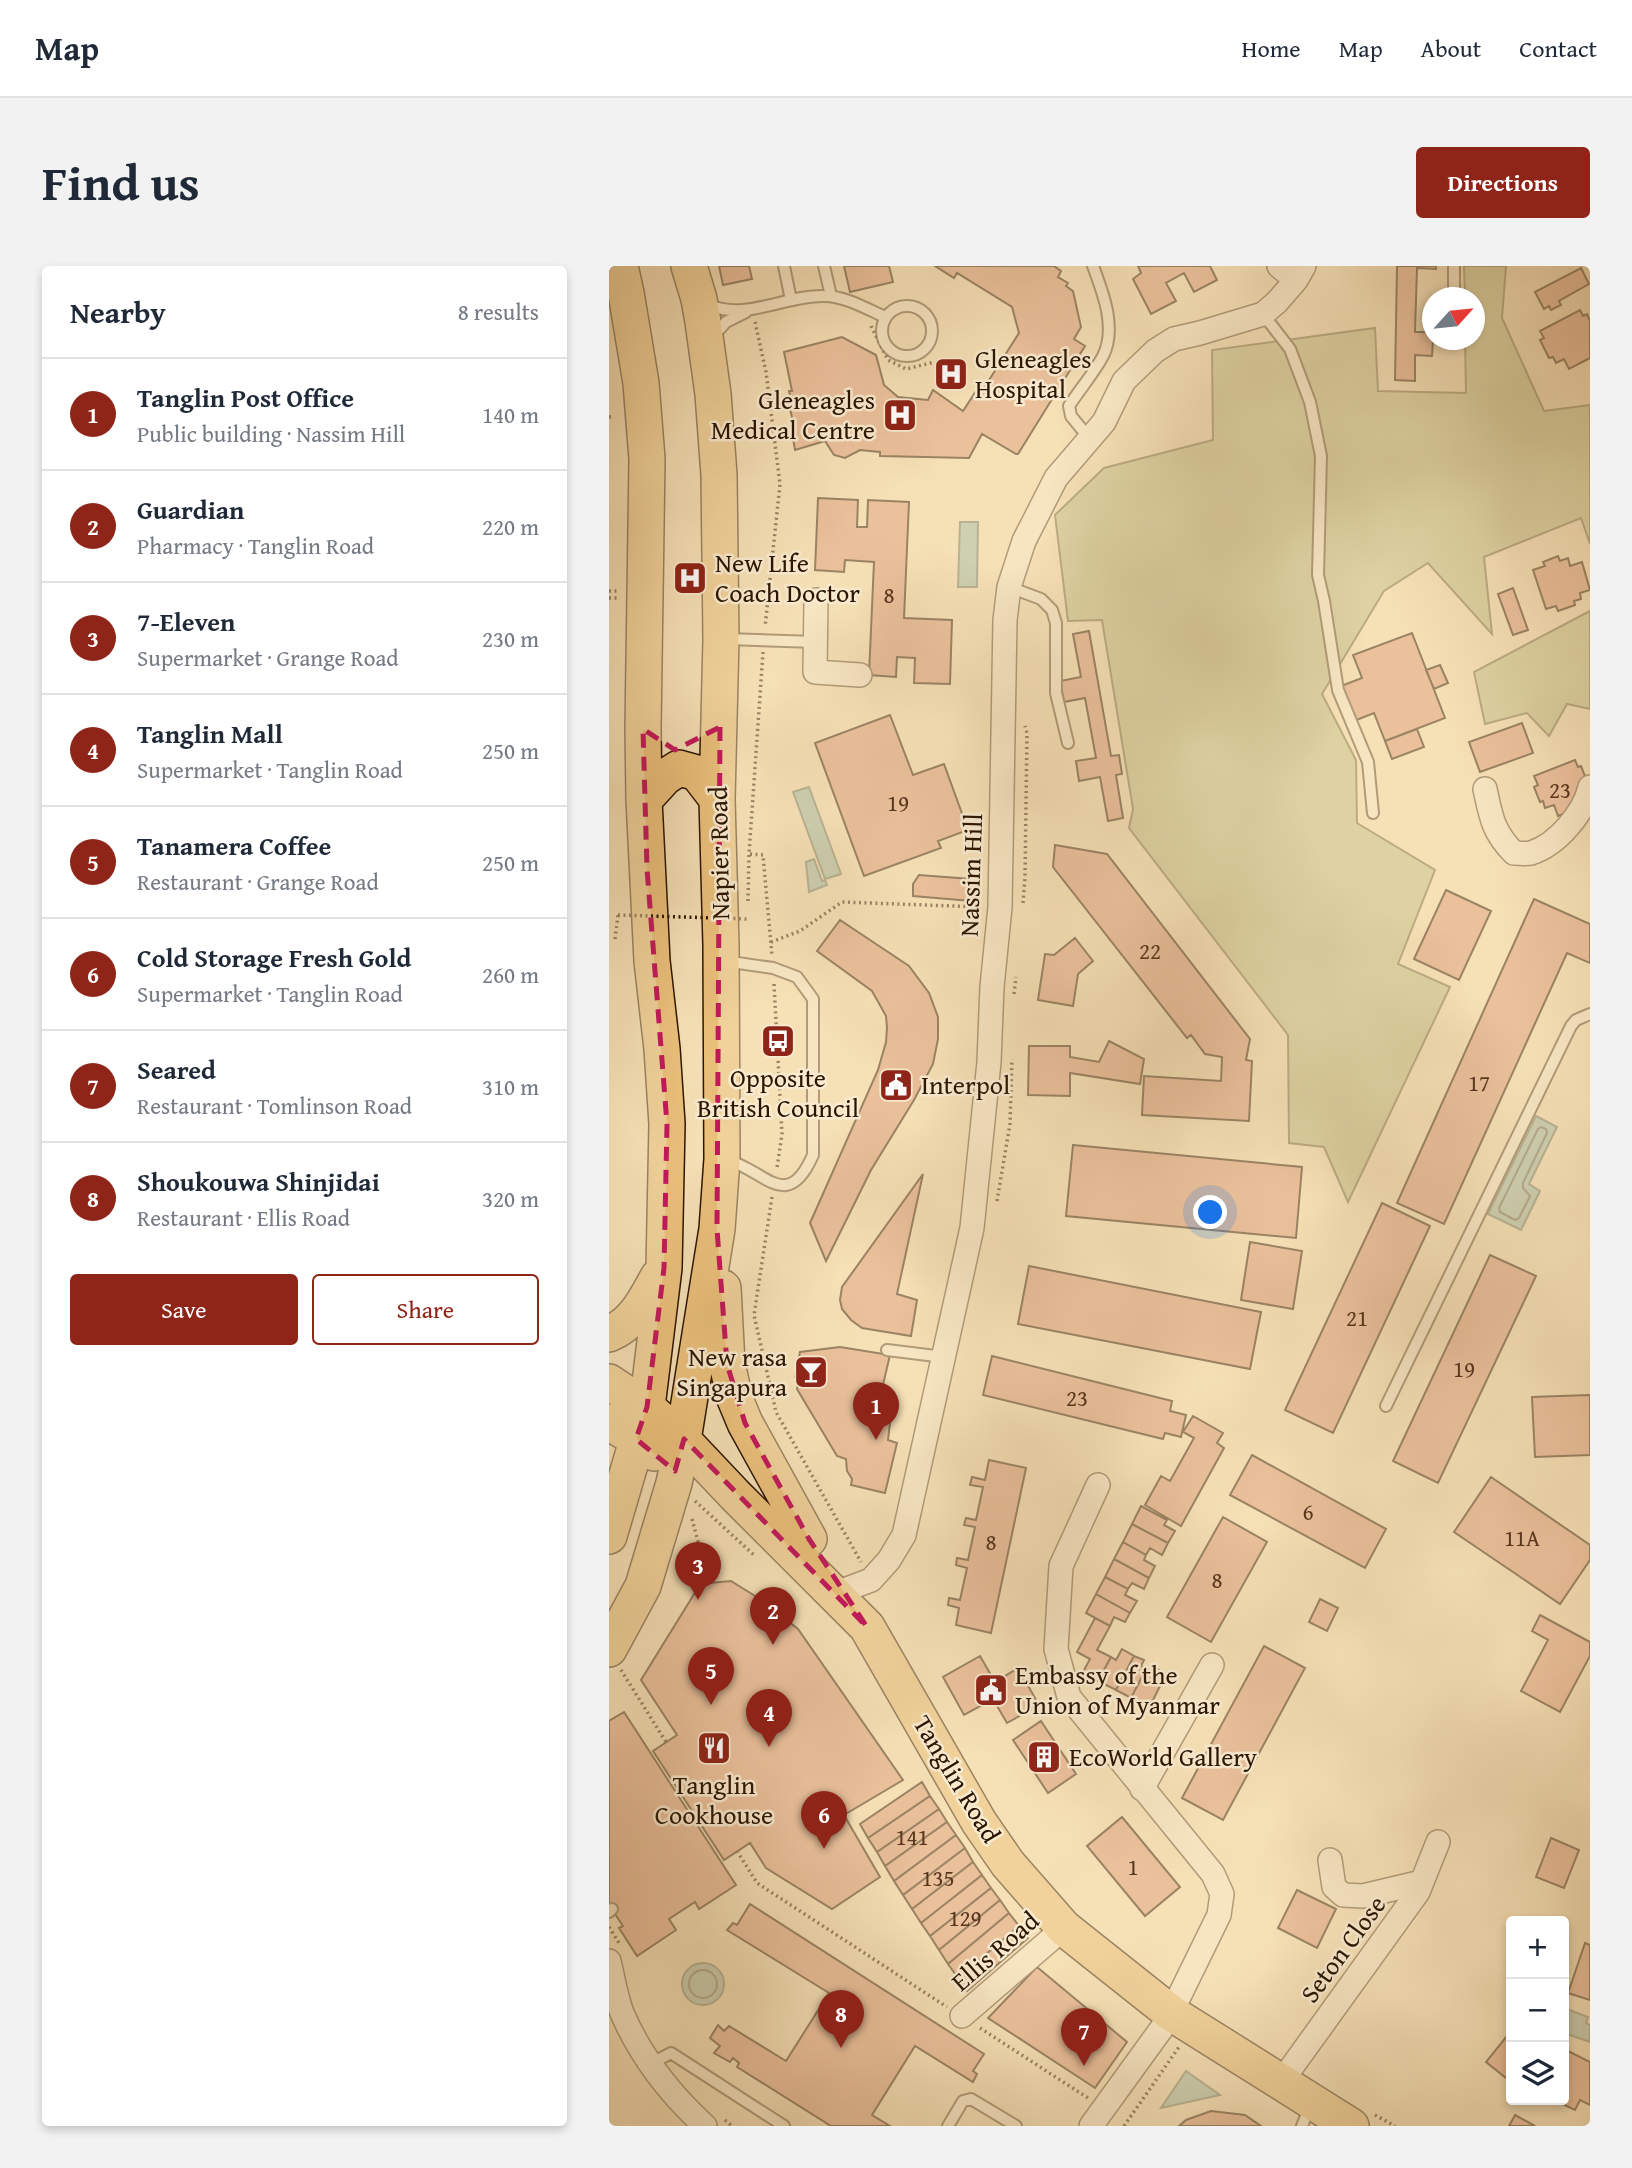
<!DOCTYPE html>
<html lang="en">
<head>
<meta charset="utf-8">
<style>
  body { margin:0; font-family:"Gentium Book Plus",serif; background:#f2f2f3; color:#1f2937 }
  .controls { position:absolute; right:21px; bottom:21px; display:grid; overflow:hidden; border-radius:7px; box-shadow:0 4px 10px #0003 }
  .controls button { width:63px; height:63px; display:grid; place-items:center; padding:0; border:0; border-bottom:2px solid #e0e1e3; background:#fff; color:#1f2937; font:35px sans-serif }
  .compass { position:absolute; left:813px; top:21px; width:63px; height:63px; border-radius:50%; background:#fff; box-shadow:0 4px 10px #0003; rotate:63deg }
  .you { position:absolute; left:602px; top:947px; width:24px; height:24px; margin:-18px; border:5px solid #fff; border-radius:50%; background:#1a73e8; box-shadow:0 0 0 10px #1a73e833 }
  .badge { display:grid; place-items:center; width:46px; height:46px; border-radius:50%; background:#8f2418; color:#fff; font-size:23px; font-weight:700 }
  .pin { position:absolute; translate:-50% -58px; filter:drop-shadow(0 2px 4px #0008) }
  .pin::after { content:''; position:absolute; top:37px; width:24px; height:21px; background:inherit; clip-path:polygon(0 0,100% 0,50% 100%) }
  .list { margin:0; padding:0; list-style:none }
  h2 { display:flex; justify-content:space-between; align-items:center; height:91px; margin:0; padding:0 28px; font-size:30px }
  h2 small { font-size:23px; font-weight:400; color:#747a83 }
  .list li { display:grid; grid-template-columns:46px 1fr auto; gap:21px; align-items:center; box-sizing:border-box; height:112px; padding:0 28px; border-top:2px solid #e0e1e3 }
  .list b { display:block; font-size:26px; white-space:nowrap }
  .list p { margin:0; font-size:23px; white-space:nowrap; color:#747a83 }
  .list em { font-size:23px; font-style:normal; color:#747a83 }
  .actions { display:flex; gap:14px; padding:21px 28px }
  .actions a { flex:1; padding:16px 0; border:2px solid #8f2418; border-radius:7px; text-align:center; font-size:24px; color:#8f2418 }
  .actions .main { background:#8f2418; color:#fff }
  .icon { flex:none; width:38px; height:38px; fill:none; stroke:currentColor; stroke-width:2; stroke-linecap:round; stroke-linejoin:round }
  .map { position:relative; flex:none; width:981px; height:1860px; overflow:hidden; border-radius:7px }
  header { display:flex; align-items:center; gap:42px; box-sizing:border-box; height:98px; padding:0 35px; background:#fff; border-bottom:2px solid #e0e1e3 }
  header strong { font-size:33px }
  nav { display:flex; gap:38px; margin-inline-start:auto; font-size:24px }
  .intro { display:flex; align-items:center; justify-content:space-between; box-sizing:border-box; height:168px; padding:0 42px }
  h1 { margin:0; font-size:49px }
  .button { padding:18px 32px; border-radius:7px; background:#8f2418; color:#fff; font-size:24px; font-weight:700 }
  main { display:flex; gap:42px; padding:0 42px }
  aside { flex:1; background:#fff; border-radius:7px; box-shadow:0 4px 10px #0003 }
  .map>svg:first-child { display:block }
  .green { fill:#c1c18b; stroke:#766b46; stroke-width:2 }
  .water { fill:#9dbdab; stroke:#707a67; stroke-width:2 }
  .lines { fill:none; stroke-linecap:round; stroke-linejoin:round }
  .shore { stroke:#646956; stroke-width:2 }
  .building { fill:#de9b7d; stroke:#2c1500; stroke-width:2 }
  .lane-casing { stroke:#5e482e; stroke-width:14 }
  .street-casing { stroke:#5e482e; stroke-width:26 }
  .primary-casing { stroke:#2c1500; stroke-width:38 }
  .path { stroke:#2c1500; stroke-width:3.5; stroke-dasharray:2 3.5; stroke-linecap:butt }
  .lane { stroke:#f9ebd0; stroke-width:10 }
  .street { stroke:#f9ebd0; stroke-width:23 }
  .primary { stroke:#ebc07b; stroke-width:35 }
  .path-bridge { stroke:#2c1500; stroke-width:3.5; stroke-dasharray:2 3.5; stroke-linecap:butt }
  .marked { fill:none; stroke:#c2185b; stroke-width:5; stroke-dasharray:14 9; stroke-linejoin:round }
  .labels { text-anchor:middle; stroke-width:5; stroke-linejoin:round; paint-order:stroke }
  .number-label { font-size:23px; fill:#58361f }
  .poi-label { font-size:26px; fill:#2c1500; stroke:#f9ebd0; text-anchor:start }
  .street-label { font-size:26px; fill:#2c1500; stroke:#f9ebd0 }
</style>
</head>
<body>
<header>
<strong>Map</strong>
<nav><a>Home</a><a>Map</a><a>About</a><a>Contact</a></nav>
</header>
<div class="intro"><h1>Find us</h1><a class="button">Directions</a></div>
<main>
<aside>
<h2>Nearby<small>8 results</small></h2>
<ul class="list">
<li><span class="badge">1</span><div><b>Tanglin Post Office</b><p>Public building · Nassim Hill</p></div><em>140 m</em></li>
<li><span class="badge">2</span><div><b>Guardian</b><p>Pharmacy · Tanglin Road</p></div><em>220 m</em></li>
<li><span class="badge">3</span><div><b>7-Eleven</b><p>Supermarket · Grange Road</p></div><em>230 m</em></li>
<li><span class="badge">4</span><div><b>Tanglin Mall</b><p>Supermarket · Tanglin Road</p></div><em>250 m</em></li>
<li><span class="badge">5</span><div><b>Tanamera Coffee</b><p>Restaurant · Grange Road</p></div><em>250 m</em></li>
<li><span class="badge">6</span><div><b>Cold Storage Fresh Gold</b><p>Supermarket · Tanglin Road</p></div><em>260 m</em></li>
<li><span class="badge">7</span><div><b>Seared</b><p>Restaurant · Tomlinson Road</p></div><em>310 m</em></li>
<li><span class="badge">8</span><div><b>Shoukouwa Shinjidai</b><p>Restaurant · Ellis Road</p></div><em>320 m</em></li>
</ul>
<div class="actions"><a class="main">Save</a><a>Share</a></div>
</aside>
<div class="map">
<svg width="981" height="1860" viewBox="0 0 981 1860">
  <rect width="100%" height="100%" fill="#f6e0b6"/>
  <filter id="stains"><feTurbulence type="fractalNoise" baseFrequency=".00286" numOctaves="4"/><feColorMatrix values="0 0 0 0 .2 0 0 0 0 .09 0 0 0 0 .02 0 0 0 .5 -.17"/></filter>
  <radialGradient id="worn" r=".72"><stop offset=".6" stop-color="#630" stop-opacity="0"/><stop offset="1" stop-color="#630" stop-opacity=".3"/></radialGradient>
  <path class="green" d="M855,0H897L893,52L935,145L981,139V278L972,252L875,291L883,368L819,297L775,325L713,428L747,494L748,557L826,604L789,698L841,721L739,936L715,881L680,877L679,769L520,562L524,543L493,354L459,355L446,249L495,202L604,174L603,84L766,62L769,125L857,127L856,74H866V32L856,31Z
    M981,345V443L958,438L940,470L918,447L876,458L865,406Z"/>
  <path class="water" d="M351,256H369L368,321H349Z
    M200,521L232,608L216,613L184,526Z
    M205,593L213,615L216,614L218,619L200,626L197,596Z
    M927,850L948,861L920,918L931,925L912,964L879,948Z
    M73 1718a21 21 0 1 1 42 0a21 21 0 1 1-42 0Z
    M955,1742L979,1751L977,1757L981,1759V1776L955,1767Z
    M577,1805L611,1829L552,1842Z"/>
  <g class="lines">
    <path class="shore" d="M932,861L937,863L938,867L914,917V922L921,930L910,952L906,954L891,946L890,942L929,863Z
      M80 1718a14 14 0 1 1 28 0a14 14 0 1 1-28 0Z"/>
  </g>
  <path class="building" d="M110,0H140L143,13L114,19Z
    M235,0H280L284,16L241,26Z
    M326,0H445L452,5L449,11L459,17L457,20L464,25L472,61L465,73L476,80L409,188H407L373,168L360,192L271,190V186L251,184L236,192L225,189L216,175L186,184L182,161L185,160L181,143L184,142L180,125H183L175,86L233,71L267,89L275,119L289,131L319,134L324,124L354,145L369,122L373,125L410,67L403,41L348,7L345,12Z
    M529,0H601L608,14L585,26L575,7L557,17L567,35L542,48L524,13L532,7Z
    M788,0H827V3L808,2L806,66H824V74L823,90L806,89V115L786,114Z
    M972,2L980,18L950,35L952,39L942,44L940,40L935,43L926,26Z
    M971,44L974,50L978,48L981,55V92L960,103L955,93L947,97L944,91L940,92L931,74L935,72L931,65Z
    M209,232L249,234L248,261H258L259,234L300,236L295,352L343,354L341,418L305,417L306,392L288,391L287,411L260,409L265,296L236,294L235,306L206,304Z
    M949,290L951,295L959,292L961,300L973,296L981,324L971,327L972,333L965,335L966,339L949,345L947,340L937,343L924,304L936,300L934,296Z
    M904,322L919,364L904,369L889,328Z
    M480,365L502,490L510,489L513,508L507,509L514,552L499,555L491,511L470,515L467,495L487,492L476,432L455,436L451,415L472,411L464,368Z
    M803,367L836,452L776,475L765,447L745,455L732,420L753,412L744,389Z
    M831,399L839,417L825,423L817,404Z
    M281,449L304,509L335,498L359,564L329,575L332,582L255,610L206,477Z
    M913,457L924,487L871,506L860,476Z
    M808,463L815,481L783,493L776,475Z
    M966,494L969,501L972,500L979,518L973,541L949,550L945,539L936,542L934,535L931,536L925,521L929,519L925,510Z
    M446,579L498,588L641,773L637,794L643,795L640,855L533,849L535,810L612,815L613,791L596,788L582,769L578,772L444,601Z
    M310,609L362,613V635L304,630V618Z
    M837,624L882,645L850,714L805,693Z
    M925,633L981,658V697L958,687L835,958L788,937Z
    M231,654L300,700L320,727L329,751V773L324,798L305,834L262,904L217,995L201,957L269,804L277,776L278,762L277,750L263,725L208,685Z
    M466,672L484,695L469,708L464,740L429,734L436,688L445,689Z
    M500,775L535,793L531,818L461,807V830L419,829L420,780H461V791L490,796Z
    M464,879L693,901L687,972L457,950Z
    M314,908L288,1028L308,1034L302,1070L253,1062L242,1054L233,1043L231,1034L233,1021Z
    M773,937L821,960L724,1167L676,1144Z
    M641,976L693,985L684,1043L632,1034Z
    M881,989L927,1010L829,1217L784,1195Z
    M420,1000L652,1046L641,1103L409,1058Z
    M231,1081L281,1089L272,1127L284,1131L279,1174L288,1177L276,1227L242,1219L243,1213L238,1205L237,1193L228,1190L188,1123L190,1112L186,1111L191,1086Z
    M383,1090L563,1135L561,1145L577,1149L572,1171L556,1167L554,1173L374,1129Z
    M981,1129V1189L926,1191L923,1131Z
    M584,1150L614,1167L608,1177L615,1182L572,1260L536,1239L552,1210L561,1215L585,1172L574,1166Z
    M643,1189L777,1263L756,1302L621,1229Z
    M380,1194L417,1202L382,1367L347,1359L350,1342L339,1339L340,1332L351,1334L358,1302L347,1299L348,1292L359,1294L366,1261L355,1259L357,1252L367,1254L374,1221L361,1219L363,1211L376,1214Z
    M882,1211L981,1279V1294L951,1338L845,1266Z
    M532,1240L558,1254L555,1259L566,1265L559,1277L523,1258Z
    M614,1251L658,1276L602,1376L558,1351Z
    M523,1258L559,1277L553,1289L541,1282L537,1289L514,1276Z
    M514,1276L537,1289L535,1294L546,1300L540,1312L505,1293Z
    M505,1293L540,1312L535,1323L523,1317L519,1323L496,1311Z
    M496,1311L519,1323L516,1329L528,1335L521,1347L487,1328Z
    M122,1315L151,1333L189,1363L294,1514L235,1549L271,1611L223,1643L157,1602L141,1577L115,1594L44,1485L68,1469L32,1414L87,1325L100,1317Z
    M487,1328L521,1347L516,1356L505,1351L501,1360L477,1347Z
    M711,1333L729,1342L718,1365L700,1356Z
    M931,1349L981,1376V1390L951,1446L912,1425L939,1374L923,1365Z
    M486,1352L501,1360L488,1384L502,1391L489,1415L474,1406L481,1393L468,1386Z
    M655,1380L696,1402L614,1554L573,1532Z
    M513,1383L525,1390L507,1424L489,1415L502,1391L507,1394Z
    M371,1390L386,1416L409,1402L430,1439L398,1457L384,1433L355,1449L334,1411Z
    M525,1390L535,1394L532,1400L537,1403L522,1432L507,1424Z
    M545,1401L557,1408L540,1442L522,1432L537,1403L543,1406Z
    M15,1446L127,1619L90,1643L86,1636L60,1653L67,1664L28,1690L10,1662L14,1660L0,1639V1455Z
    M432,1455L467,1508L439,1527L404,1474Z
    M313,1516L321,1530L259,1572L251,1558Z
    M321,1530L330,1543L268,1586L259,1572Z
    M330,1543L338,1556L276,1600L268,1586Z
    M513,1551L571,1621L536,1650L478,1580Z
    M338,1556L347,1569L285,1615L276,1600Z
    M347,1569L356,1582L294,1629L285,1615Z
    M942,1572L970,1584L955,1622L927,1611Z
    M356,1582L364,1596L303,1643L294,1629Z
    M364,1596L373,1609L312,1657L303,1643Z
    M373,1609L382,1622L321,1670L312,1657Z
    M382,1622L391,1634L330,1684L321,1670Z
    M688,1624L727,1643L708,1682L669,1662Z
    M391,1634L400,1647L339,1698L330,1684Z
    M141,1638L375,1788L364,1805L368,1808L364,1816L306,1780L263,1849L281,1860H222L128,1801L130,1797L124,1792L121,1796L105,1787L111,1780L101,1772L109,1759L115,1765L120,1760L177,1795L220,1727L118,1664L124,1657L128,1659Z
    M400,1647L410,1660L349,1712L339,1698Z
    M410,1660L419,1672L358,1725L349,1712Z
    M976,1677L981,1679V1734L959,1727Z
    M428,1701L518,1776L486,1822L379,1752Z
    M902,1765V1816L877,1796Z
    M955,1783L981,1796V1839L971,1834L966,1844L945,1834H955Z
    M602,1845L636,1849L652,1860H570L577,1854Z
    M906,1849L926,1860H900Z"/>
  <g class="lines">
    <g class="lane-casing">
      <path id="lane" d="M175,0L182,34
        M215,0L222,30
        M845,0V32
        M98,38C136,56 176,29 215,30C236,30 258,43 276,51
        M273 65a25 25 0 1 1 50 0a25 25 0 1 1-50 0Z
        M654,48L681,83L701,136L712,190L709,309L715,335L729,424L759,496L764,547
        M105,69L117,56L137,46
        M480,172L462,150L460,140C471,123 485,107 494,90C508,62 494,27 484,0
        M400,321L432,333L443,344L447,357V427L459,477
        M118,373L207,376
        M115,695L164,702L188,711L204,733V889C178,948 156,904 118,894
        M278,1084L335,1091
        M777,1140L962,760L967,754L981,748
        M0,1646L3,1643
        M41,1798L62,1787L175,1860
        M339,1860L354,1835L362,1833L407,1860
        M693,1860L701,1840"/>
    </g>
    <g class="street-casing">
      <path id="street" d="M670,0L687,14
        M207,334L206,406L251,409
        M876,523C882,551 884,566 905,587C910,587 917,588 922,587C948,579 975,547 981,521
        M238,1323L262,1314L280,1294L295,1269L363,962L380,796L383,721L391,641L396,354L400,321L415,275L447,212L495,156L515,115L546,85L565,73L591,67L654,48L668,36L687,14L695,0
        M533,1523L603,1399
        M721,1594L725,1621L734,1629L754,1630L813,1616
        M0,1695C4,1712 7,1731 13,1747C32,1791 62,1829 96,1860
        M353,1750L455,1662
        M672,1816L809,1626L829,1576
        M482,1860L553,1762L562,1747L610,1649L613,1628L604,1608L460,1431L447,1383L452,1300L489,1219"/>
    </g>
    <g class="primary-casing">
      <path id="primary" d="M35,534L56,511L70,502L88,507L108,533
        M114,1022L118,1098L126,1133L136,1157L200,1273
        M0,1068C26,1057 36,1034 49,1011
        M0,1116L38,1141L74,1174L126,1229L258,1361L370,1556L399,1598L455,1662L562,1747L742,1860
        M0,1156L27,1173L45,1187
        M0,1270L38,1141L55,1002L58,858L53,783L43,695L35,534L34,463L38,193L32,117L17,27L11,0
        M0,1383L34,1320L65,1217L74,1174L108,963L113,893L112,679L108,533L112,373L110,209L104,128L94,56L90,33L80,0"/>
    </g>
    <path class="path" d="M146,56L157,106L171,218L156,361
      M262,60L279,94L297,103L326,96
      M0,151L4,150
      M0,325H9
      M0,332H10
      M154,386L140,588L154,589L163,690
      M139,635L140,588
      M414,637L416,611L418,467L416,460
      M6,673L9,649
      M162,676L191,665L233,636L372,641
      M165,718L173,868L168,902
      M405,728L407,711
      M163,931L145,1049L167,1146L252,1296
      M388,935L401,858L403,793
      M86,1235L145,1289
      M83,1253L100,1317
      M12,1404L57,1476
      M128,1585L148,1617L338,1741
      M0,1661L10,1677
      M371,1762L479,1832
      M766,1849L786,1860
      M116,1854L123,1860
      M515,1860L570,1781"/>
    <use href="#lane" class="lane"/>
    <use href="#street" class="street"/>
    <use href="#primary" class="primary"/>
    <path class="path-bridge" d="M9,649L139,653"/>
  </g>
  <path d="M0 0H981V1860H0ZM111,461L108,963L118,1098L136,1157L200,1273L258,1361L75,1173L66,1205L27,1173L38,1141L55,1002L58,858L38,603L34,463L66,484Z" fill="#f6e0b6" fill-opacity=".55" fill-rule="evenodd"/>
  <path class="marked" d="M111,461L108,963L118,1098L136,1157L200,1273L258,1361L75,1173L66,1205L27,1173L38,1141L55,1002L58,858L38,603L34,463L66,484Z"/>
  <defs>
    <g id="hospital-square" transform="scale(1.75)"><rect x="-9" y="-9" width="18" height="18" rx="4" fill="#8f2418" stroke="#f9ebd0"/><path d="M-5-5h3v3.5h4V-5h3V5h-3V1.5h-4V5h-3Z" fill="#fff"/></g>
    <g id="bus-square" transform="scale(1.75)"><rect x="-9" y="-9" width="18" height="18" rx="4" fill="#8f2418" stroke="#f9ebd0"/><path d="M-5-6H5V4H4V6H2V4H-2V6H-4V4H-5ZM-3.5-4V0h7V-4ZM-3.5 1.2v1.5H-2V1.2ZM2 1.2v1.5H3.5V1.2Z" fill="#fff"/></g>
    <g id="civic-square" transform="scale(1.75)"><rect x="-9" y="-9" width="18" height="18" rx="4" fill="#8f2418" stroke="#f9ebd0"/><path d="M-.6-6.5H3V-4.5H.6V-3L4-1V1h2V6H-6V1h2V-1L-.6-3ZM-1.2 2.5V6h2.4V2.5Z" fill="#fff"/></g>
    <g id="bar-square" transform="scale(1.75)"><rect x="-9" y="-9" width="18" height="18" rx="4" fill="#8f2418" stroke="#f9ebd0"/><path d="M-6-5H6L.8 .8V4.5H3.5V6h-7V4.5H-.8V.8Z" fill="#fff"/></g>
    <g id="restaurant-square" transform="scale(1.75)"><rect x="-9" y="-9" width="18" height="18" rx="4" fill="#8f2418" stroke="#f9ebd0"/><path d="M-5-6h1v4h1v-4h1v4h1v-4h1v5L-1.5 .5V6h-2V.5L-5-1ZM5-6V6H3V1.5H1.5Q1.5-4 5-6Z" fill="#fff"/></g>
    <g id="building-square" transform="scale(1.75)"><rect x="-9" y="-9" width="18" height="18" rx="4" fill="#8f2418" stroke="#f9ebd0"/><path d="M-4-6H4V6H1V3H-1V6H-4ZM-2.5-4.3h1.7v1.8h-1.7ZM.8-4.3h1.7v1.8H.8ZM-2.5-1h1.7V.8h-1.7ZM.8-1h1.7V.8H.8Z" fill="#fff"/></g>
  </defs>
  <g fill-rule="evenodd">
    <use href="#hospital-square" x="342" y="108"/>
    <use href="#hospital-square" x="291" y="149"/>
    <use href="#hospital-square" x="81" y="312"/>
    <use href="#bus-square" x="169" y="775"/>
    <use href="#civic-square" x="287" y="819"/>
    <use href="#bar-square" x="202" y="1106"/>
    <use href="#civic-square" x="382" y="1424"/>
    <use href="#restaurant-square" x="105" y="1482"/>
    <use href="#building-square" x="435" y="1491"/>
  </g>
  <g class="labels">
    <g class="number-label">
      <text x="280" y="337">8</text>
      <text x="951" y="532">23</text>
      <text x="289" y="545">19</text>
      <text x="541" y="693">22</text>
      <text x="870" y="825">17</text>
      <text x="748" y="1060">21</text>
      <text x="855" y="1111">19</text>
      <text x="468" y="1140">23</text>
      <text x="699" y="1254">6</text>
      <text x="913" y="1280">11A</text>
      <text x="382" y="1284">8</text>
      <text x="608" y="1322">8</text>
      <text x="303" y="1579">141</text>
      <text x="524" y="1609">1</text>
      <text x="329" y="1620">135</text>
      <text x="356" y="1660">129</text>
    </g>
    <g class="poi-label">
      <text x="366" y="102">Gleneagles<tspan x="366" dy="30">Hospital</tspan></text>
      <text x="266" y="143" text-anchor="end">Gleneagles<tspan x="266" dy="30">Medical Centre</tspan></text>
      <text x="106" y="306">New Life<tspan x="106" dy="30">Coach Doctor</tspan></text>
      <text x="169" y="821" text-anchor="middle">Opposite<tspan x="169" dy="30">British Council</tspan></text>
      <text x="312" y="828">Interpol</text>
      <text x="178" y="1100" text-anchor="end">New rasa<tspan x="178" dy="30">Singapura</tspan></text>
      <text x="406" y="1418">Embassy of the<tspan x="406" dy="30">Union of Myanmar</tspan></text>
      <text x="460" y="1500">EcoWorld Gallery</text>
      <text x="105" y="1528" text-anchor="middle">Tanglin<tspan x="105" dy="30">Cookhouse</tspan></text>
    </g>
    <g class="street-label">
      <text transform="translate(110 587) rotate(-91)" y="9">Napier Road</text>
      <text transform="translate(362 609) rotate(-88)" y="9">Nassim Hill</text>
      <text transform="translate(348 1513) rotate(59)" y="9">Tanglin Road</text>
      <text transform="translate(734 1683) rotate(-54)" y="9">Seton Close</text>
      <text transform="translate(386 1685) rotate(-41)" y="9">Ellis Road</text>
    </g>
  </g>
  <rect width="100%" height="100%" filter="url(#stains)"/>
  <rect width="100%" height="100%" fill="url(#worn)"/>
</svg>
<div class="controls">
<button>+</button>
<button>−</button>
<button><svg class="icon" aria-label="layers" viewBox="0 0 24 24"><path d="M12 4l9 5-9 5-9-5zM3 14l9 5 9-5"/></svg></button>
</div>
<svg class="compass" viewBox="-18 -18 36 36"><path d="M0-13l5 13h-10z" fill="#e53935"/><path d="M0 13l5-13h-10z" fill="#747a83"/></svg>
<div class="you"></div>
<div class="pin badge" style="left:267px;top:1174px">1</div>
<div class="pin badge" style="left:164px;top:1379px">2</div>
<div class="pin badge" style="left:89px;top:1334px">3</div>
<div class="pin badge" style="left:160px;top:1481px">4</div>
<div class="pin badge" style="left:102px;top:1439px">5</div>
<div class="pin badge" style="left:215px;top:1583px">6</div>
<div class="pin badge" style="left:475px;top:1800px">7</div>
<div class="pin badge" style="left:232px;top:1782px">8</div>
</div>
</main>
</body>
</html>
